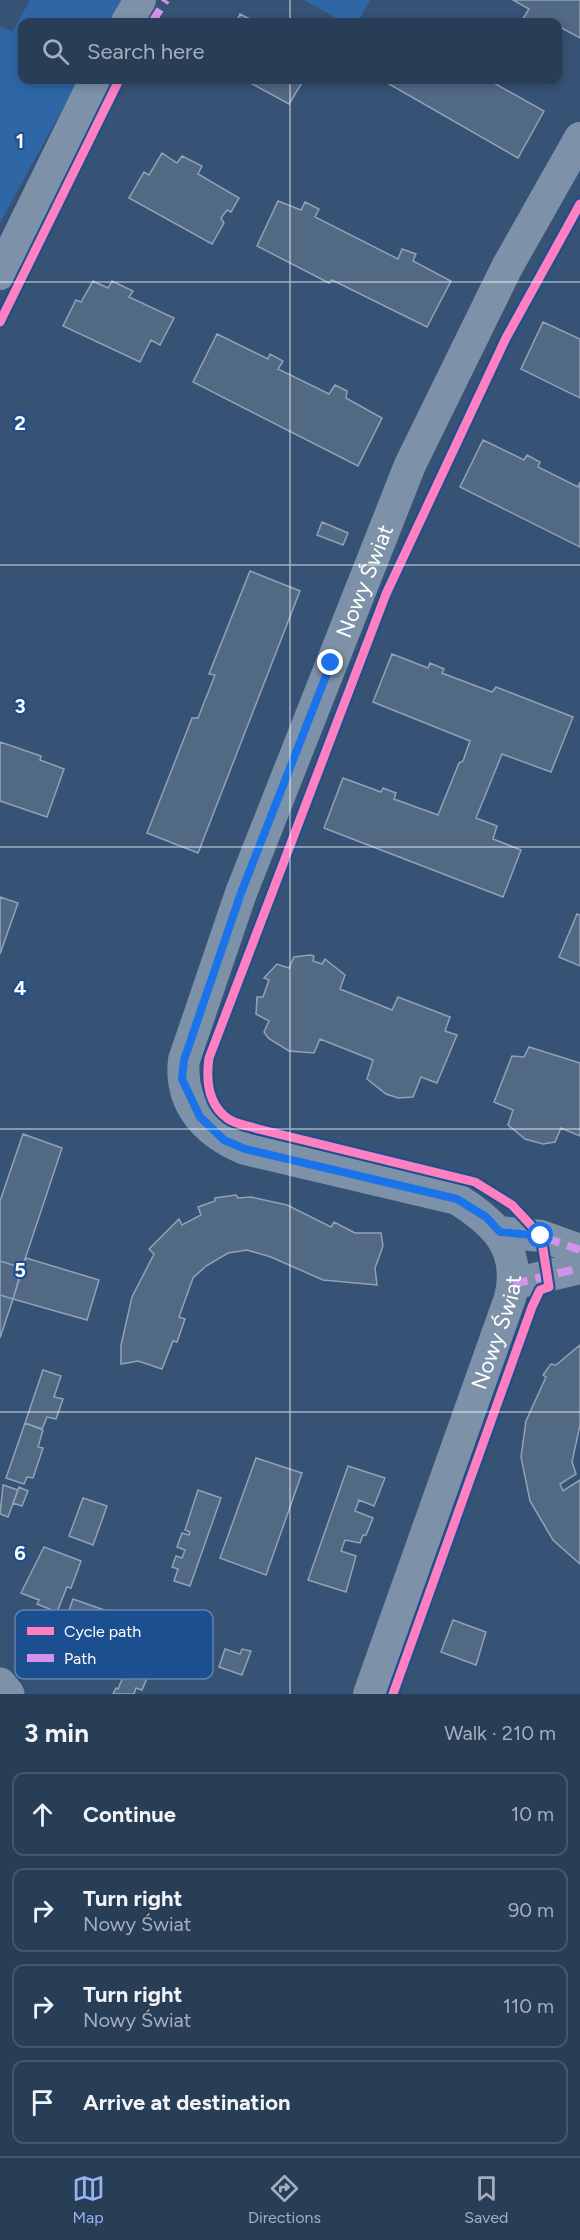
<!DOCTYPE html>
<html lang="en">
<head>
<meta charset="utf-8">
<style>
  body { margin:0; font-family:Figtree,sans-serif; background:#344961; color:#f1f3f6 }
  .stop { position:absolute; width:18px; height:18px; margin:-14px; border:4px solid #1a73e8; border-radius:50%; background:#fff }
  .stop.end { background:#1a73e8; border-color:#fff; box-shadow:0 2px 6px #0008 }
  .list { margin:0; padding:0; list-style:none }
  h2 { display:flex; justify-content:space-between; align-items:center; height:78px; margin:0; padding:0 24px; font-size:26px }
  h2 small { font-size:20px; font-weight:400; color:#a5aeba }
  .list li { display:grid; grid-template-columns:39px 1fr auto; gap:18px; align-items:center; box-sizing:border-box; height:84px; margin:0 12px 12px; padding:0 12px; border:2px solid #44576d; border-radius:12px }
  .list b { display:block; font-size:22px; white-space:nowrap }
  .list p { margin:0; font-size:20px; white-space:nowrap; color:#a5aeba }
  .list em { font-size:20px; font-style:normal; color:#a5aeba }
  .icon { flex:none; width:33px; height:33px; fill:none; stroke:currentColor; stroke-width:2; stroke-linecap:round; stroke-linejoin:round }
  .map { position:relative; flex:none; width:580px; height:1694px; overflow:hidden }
  .search { position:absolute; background:#283e57; box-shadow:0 3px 9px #0003; left:18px; right:18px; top:18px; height:66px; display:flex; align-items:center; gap:15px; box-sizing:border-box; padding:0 21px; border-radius:12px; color:#a5aeba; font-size:22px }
  .sheet { height:462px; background:#283e57 }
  nav { display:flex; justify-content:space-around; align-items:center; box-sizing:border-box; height:84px; border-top:2px solid #44576d; background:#283e57; font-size:16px; color:#a5aeba }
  nav a { display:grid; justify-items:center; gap:3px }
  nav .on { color:#95b2f1 }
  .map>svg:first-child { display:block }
  .green { fill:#2f66a5 }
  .building { fill:#526984; stroke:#92a2b6; stroke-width:1.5 }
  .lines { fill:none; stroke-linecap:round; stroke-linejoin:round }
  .minor { stroke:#7d92a8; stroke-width:32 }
  .tertiary { stroke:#7d92a8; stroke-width:33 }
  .quiet { stroke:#d193ec; stroke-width:8; stroke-dasharray:15 8; stroke-linecap:butt }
  .cycleway-casing { stroke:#1b4f8f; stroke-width:13 }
  .cycleway { stroke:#ff80c0; stroke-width:9 }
  .route { stroke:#1a73e8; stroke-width:8 }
  .grid { fill:none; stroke:#fff; stroke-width:1.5; stroke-opacity:0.55 }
  .labels { text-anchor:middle; stroke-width:4.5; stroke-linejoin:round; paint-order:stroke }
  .street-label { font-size:22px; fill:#fff; stroke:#1b4f8f }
  .key { fill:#1b4f8f; stroke:#5f84b1; stroke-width:1.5 }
  .key-label { font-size:16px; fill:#fff }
  .grid-label { font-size:20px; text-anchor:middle; font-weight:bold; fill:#fff; stroke:#1b4f8f; stroke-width:4.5; stroke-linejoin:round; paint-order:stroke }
</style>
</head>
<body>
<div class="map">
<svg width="580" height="1694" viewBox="0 0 580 1694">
  <rect width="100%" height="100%" fill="#365274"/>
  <path class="green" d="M30,0H122L110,22H22V80H78L0,223V26L12,32Z
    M304,0H370L358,22H343Z"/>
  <path class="building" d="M513,0H580V38L558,26V22H521L529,9Z
    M240,14L256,22H236Z
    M245,80H301L303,81L289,104Z
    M382,80H493L492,82L544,111L518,158Z
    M162,153L177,163L182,156L202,166L198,174L239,198L231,212L227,210L221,218L224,223L212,244L129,198L144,172L149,175Z
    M278,201L301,210L305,202L319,209L315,217L398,259L402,249L416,254L413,261L451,281L427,327L332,280L329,283L257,246Z
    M93,281L108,288L112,281L133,291L129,297L174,318L160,345L151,340L140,362L63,326L76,300L81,302Z
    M543,322L580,339V398L521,369Z
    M217,334L268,359L270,354L283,361L278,369L329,394L335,385L347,391L346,398L382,418L358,466L193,382Z
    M483,440L524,460L527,455L540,462L538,467L578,487L580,482V547L460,487Z
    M322,522L348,533L343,545L317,535Z
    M250,571L300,591L198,853L147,833L192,718H198L215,675L209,674Z
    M392,654L428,668L430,663L444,669L442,673L492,692L496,687L573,717L551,772L502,754L476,818L497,826L493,839L521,850L503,897L324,828L343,778L381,792L383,788L396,793L394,799L438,815L459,763L463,761L470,741L373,702Z
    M0,742L41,756L40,760L64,769L47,817L0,801Z
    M0,897L18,903L0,954Z
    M577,914L580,915V966L559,957Z
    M310,955L314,956L313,961L322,964L325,959L345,975L340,989L392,1010L398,997L450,1017L445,1031L457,1035L437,1083L421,1077L413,1097L398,1098L386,1094L367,1079L373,1060L320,1039L314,1053L289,1051L268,1038L264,1032L269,1021L256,1014L257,997H263L269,980L264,978L277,964L289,968L294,957Z
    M529,1047L580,1063V1136L561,1128L555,1142L543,1144L525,1139L508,1125L513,1110L494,1102L512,1056L524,1057Z
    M23,1134L62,1148L22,1268L0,1261V1201Z
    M236,1195L238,1198L251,1197L287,1205L331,1227L334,1222L355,1233H381L383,1246L375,1268L377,1285L323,1280L271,1257L247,1250L228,1253L206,1266L193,1278L179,1317L185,1319L177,1342L173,1341L162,1369L138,1361L121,1364V1345L132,1297L154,1254L149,1249L179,1219L182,1225L201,1215L198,1207L215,1201V1198Z
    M26,1258L99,1280L87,1320L13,1299Z
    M0,1261L22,1268L13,1299L0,1295Z
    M0,1295L13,1299L0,1338Z
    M580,1345V1425L572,1462L576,1474L560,1484L563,1491L580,1480V1564L553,1540L530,1501L521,1457L526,1421L546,1377L543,1375L551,1364L556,1365Z
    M43,1370L61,1376L54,1397L63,1399L56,1419L47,1417L42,1429L25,1423Z
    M25,1423L43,1430L38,1447L43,1448L33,1478L27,1477L24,1484L6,1478Z
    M256,1458L302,1473L266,1575L220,1558Z
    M348,1466L385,1478L374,1506L359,1500L355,1511L373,1518L366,1535H363L360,1543L345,1540L341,1551L356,1556L346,1592L308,1580Z
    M3,1485L18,1490L8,1517L0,1514Z
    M19,1487L28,1491L22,1506L13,1503Z
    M198,1490L221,1498L190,1586L174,1581L178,1569L172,1567L176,1556L182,1558L185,1550L177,1547L182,1533L189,1535L190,1532L185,1530Z
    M83,1498L107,1506L93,1545L69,1536Z
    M44,1547L81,1561L71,1588L67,1587L57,1612L37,1604L39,1600L21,1593Z
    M73,1599L110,1612L94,1657L57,1644Z
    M453,1620L486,1632L476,1665L441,1652Z
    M225,1649L240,1654L242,1649L251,1651L242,1675L219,1667Z
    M126,1670L147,1678L142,1690L136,1688L134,1694H113L116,1688L118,1689Z"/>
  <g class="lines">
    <g class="minor">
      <path d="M127,22L140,0"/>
      <path d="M0,274L95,80"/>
      <path d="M500,1232L541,1236L580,1250"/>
      <path d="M513,1284L580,1268"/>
      <path id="s1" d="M369,1694L510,1298C522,1248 495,1223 457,1199L245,1149C206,1133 179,1104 184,1060L241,893L410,465L507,267L580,138"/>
    </g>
    <path class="tertiary" d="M0,1684L8,1694"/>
    <path class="quiet" d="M152,22L166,0
      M500,1232L541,1236L580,1250
      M513,1284L580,1268"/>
    <g class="cycleway-casing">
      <path id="cycleway" d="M0,322L119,80
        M393,1694L532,1307L540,1290L549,1287L541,1236L512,1205L475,1182L258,1129C249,1126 234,1124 227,1118C207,1103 206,1079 209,1058L386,594L506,338L580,204"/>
    </g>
    <use href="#cycleway" class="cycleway"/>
  </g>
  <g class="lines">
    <path class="route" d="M331,663L241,893L184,1060L182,1079L200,1117L224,1140L245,1149L457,1199L486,1217L500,1232L541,1236"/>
  </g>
  <path class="grid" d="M290,0V22M290,80V1694M0,282H580M0,565H580M0,847H580M0,1129H580M0,1412H580"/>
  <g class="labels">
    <g class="street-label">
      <text dy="8" stroke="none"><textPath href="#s1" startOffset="1389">Nowy Świat</textPath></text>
      <text dy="8" stroke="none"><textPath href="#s1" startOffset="384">Nowy Świat</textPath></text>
    </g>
  </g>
  <rect x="15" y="1610" width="198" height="69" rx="9" class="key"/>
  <rect x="27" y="1627" width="27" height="8" fill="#ff80c0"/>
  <rect x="27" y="1654" width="27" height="8" fill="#d193ec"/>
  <g class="key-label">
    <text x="64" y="1637">Cycle path</text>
    <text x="64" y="1664">Path</text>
  </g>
  <g class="grid-label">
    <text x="20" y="148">1</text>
    <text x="20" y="430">2</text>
    <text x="20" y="713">3</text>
    <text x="20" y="995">4</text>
    <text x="20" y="1277">5</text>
    <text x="20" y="1560">6</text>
  </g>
</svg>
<div class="stop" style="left:541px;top:1236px"></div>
<div class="stop end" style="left:331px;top:663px"></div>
<div class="search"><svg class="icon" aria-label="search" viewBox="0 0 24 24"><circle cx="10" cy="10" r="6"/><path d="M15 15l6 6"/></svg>Search here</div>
</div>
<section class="sheet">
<h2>3 min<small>Walk · 210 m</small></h2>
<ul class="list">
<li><svg class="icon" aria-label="ahead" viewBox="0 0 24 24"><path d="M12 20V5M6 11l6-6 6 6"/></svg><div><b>Continue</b></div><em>10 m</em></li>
<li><svg class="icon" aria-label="right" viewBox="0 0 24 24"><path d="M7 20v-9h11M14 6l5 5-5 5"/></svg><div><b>Turn right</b><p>Nowy Świat</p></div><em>90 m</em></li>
<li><svg class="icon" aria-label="right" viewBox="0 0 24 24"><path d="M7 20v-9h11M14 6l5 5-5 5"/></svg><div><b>Turn right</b><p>Nowy Świat</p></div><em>110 m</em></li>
<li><svg class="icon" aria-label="arrive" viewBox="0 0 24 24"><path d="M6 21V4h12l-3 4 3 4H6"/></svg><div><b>Arrive at destination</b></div></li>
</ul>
</section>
<nav>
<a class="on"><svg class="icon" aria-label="map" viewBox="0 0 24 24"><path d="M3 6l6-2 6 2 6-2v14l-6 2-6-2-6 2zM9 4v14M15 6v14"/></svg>Map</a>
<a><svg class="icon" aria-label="directions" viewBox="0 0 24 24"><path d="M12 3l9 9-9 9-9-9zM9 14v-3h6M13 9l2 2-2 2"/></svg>Directions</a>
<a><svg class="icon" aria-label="saved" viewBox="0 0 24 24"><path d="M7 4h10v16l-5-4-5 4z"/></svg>Saved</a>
</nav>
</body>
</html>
